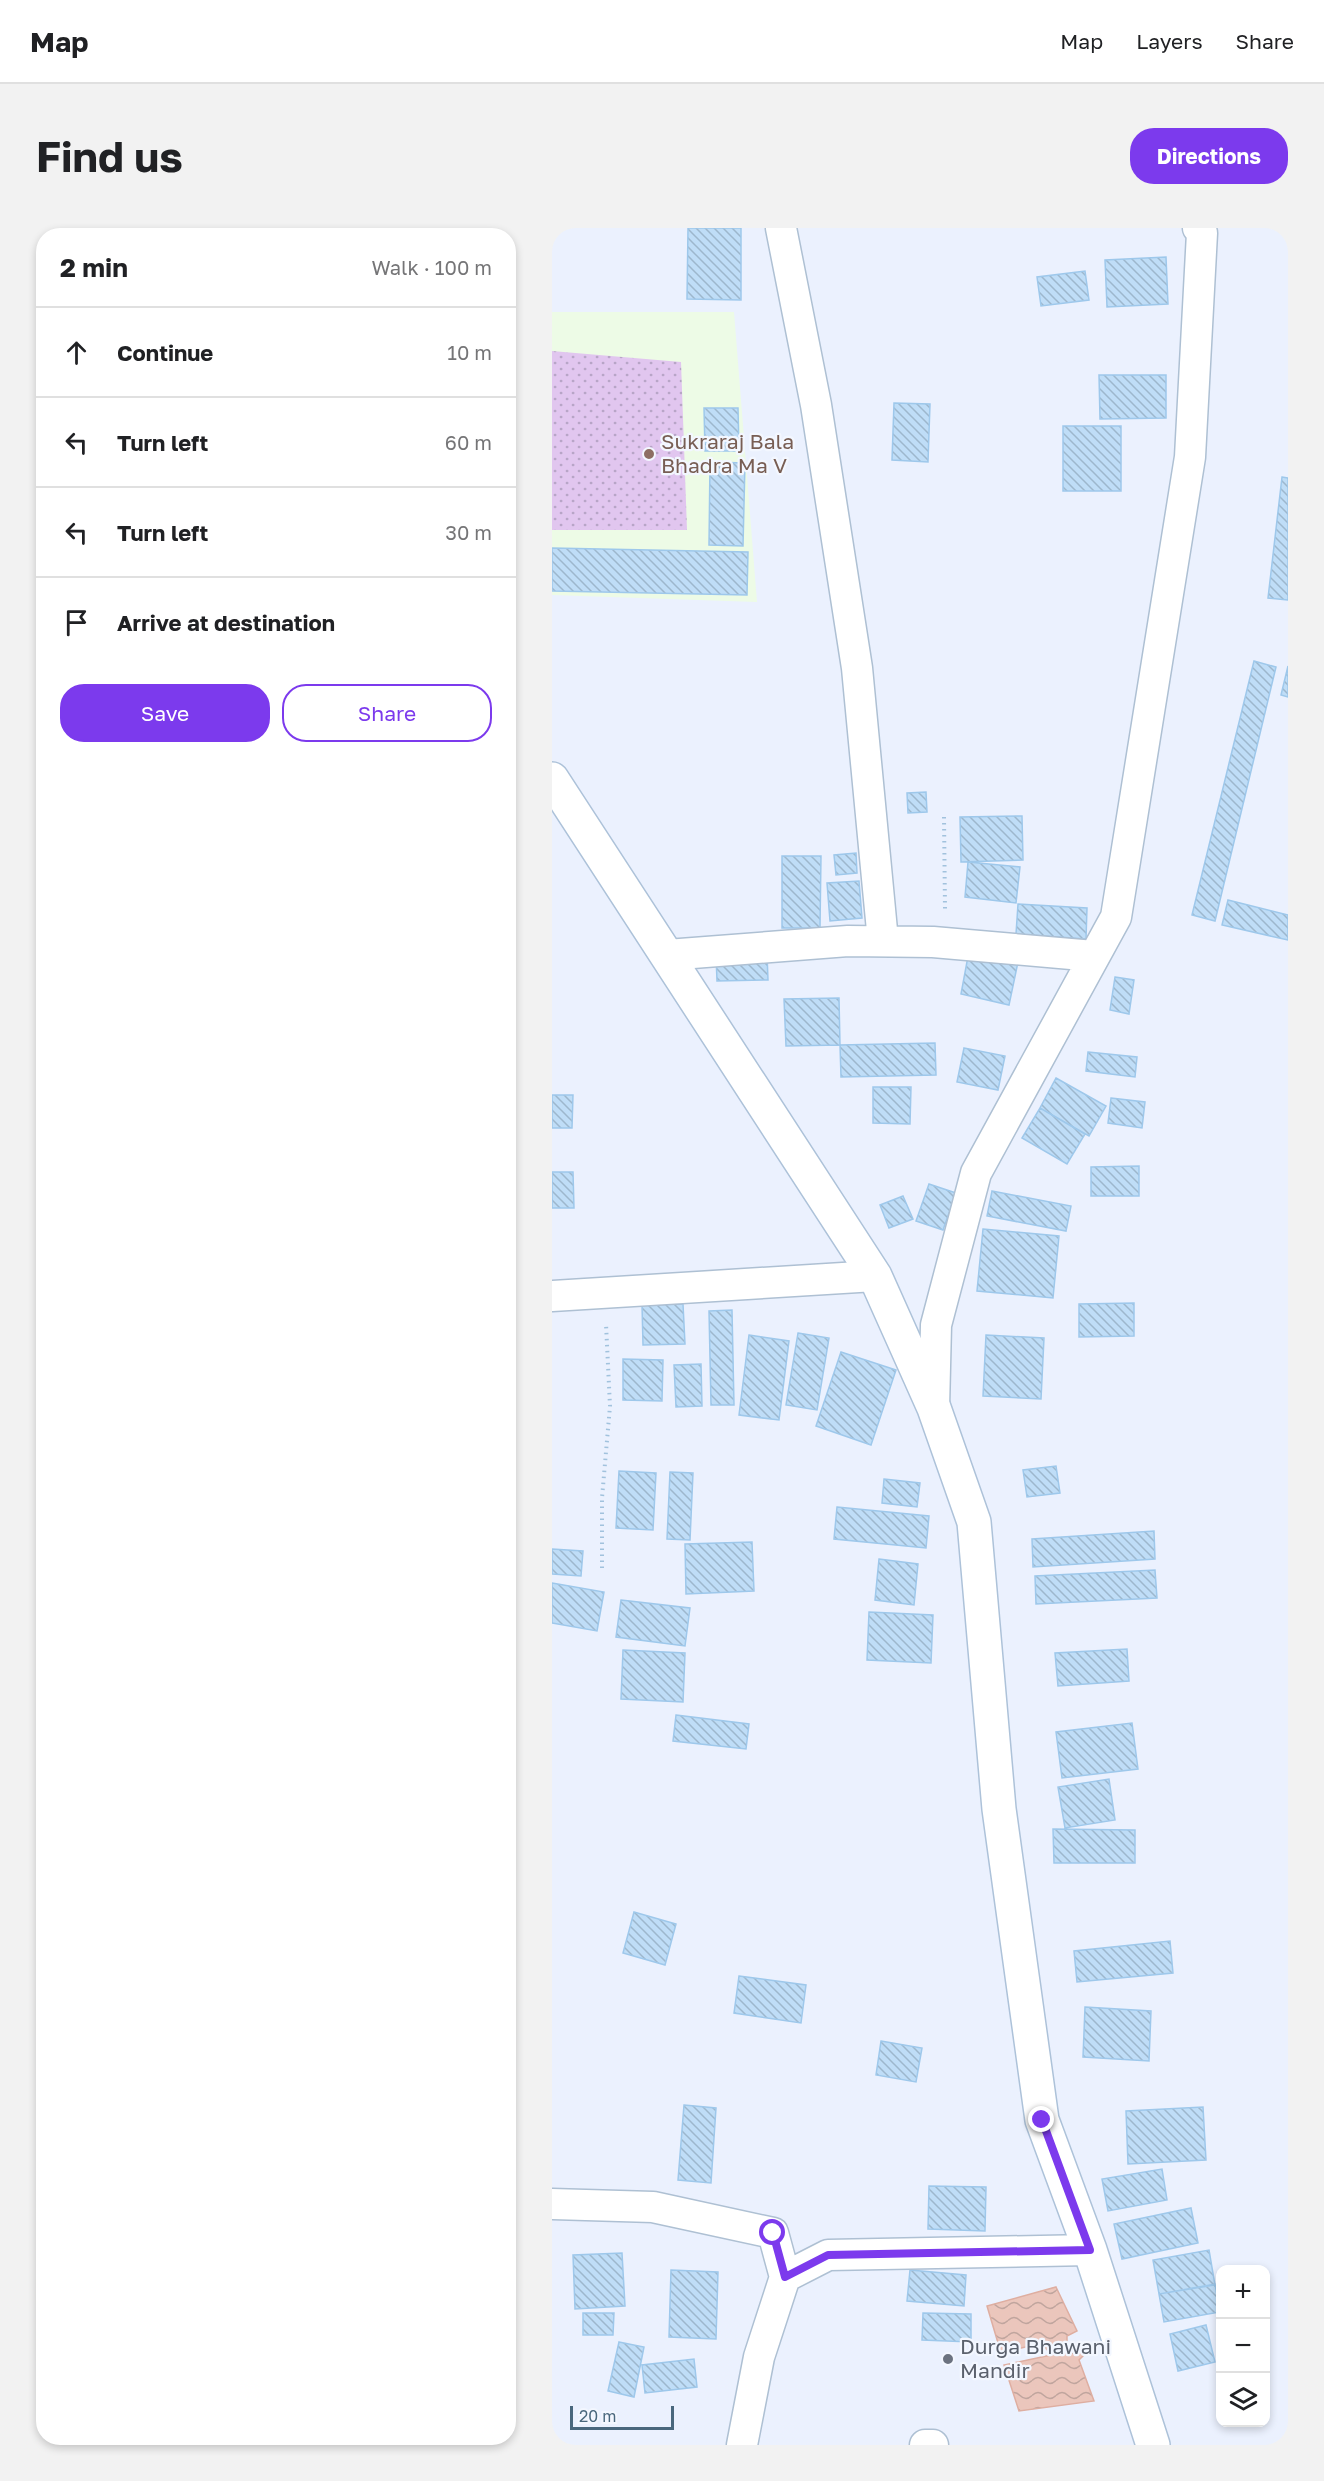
<!DOCTYPE html>
<html lang="en">
<head>
<meta charset="utf-8">
<style>
  body { margin:0; font-family:"Golos Text",sans-serif; background:#f2f2f2; color:#202124 }
  .controls { position:absolute; right:18px; bottom:18px; display:grid; overflow:hidden; border-radius:12px; box-shadow:0 3px 9px #0003 }
  .controls button { width:54px; height:54px; display:grid; place-items:center; padding:0; border:0; border-bottom:2px solid #e0e0e0; background:#fff; color:#202124; font:30px sans-serif }
  .scale { position:absolute; left:18px; bottom:15px; width:104px; box-sizing:border-box; padding-left:6px; border:3px solid #49677d; border-top:0; font-size:16px; line-height:21px; white-space:nowrap; color:#49677d; -webkit-text-stroke:4px #f3f7ff; paint-order:stroke }
  .stop { position:absolute; width:18px; height:18px; margin:-14px; border:4px solid #7c3aed; border-radius:50%; background:#fff }
  .stop.end { background:#7c3aed; border-color:#fff; box-shadow:0 2px 6px #0008 }
  .list { margin:0; padding:0; list-style:none }
  h2 { display:flex; justify-content:space-between; align-items:center; height:78px; margin:0; padding:0 24px; font-size:26px }
  h2 small { font-size:20px; font-weight:400; color:#757577 }
  .list li { display:grid; grid-template-columns:39px 1fr auto; gap:18px; align-items:center; box-sizing:border-box; height:90px; padding:0 24px; border-top:2px solid #e0e0e0 }
  .list b { display:block; font-size:22px; white-space:nowrap }
  .list em { font-size:20px; font-style:normal; color:#757577 }
  .actions { display:flex; gap:12px; padding:18px 24px }
  .actions a { flex:1; padding:14px 0; border:2px solid #7c3aed; border-radius:24px; text-align:center; font-size:21px; color:#7c3aed }
  .actions .main { background:#7c3aed; color:#fff }
  .icon { flex:none; width:33px; height:33px; fill:none; stroke:currentColor; stroke-width:2; stroke-linecap:round; stroke-linejoin:round }
  .map { position:relative; flex:none; width:736px; height:2217px; overflow:hidden; border-radius:24px }
  header { display:flex; align-items:center; gap:36px; box-sizing:border-box; height:84px; padding:0 30px; background:#fff; border-bottom:2px solid #e0e0e0 }
  header strong { font-size:28px }
  nav { display:flex; gap:33px; margin-inline-start:auto; font-size:21px }
  .intro { display:flex; align-items:center; justify-content:space-between; box-sizing:border-box; height:144px; padding:0 36px }
  h1 { margin:0; font-size:42px }
  .button { padding:15px 27px; border-radius:24px; background:#7c3aed; color:#fff; font-size:21px; font-weight:700 }
  main { display:flex; gap:36px; padding:0 36px }
  aside { flex:1; background:#fff; border-radius:24px; box-shadow:0 3px 9px #0003 }
  .map>svg:first-child { display:block }
  .education { fill:#edfbe6 }
  .green { fill:url(#green-dots) }
  .water { fill:url(#water-waves); stroke:#deaea1; stroke-width:1.5 }
  .building { fill:url(#building-back-hatch); stroke:#9ec8eb; stroke-width:1.5 }
  .lines { fill:none; stroke-linecap:round; stroke-linejoin:round }
  .street-casing { stroke:#aec0d3; stroke-width:33 }
  .secondary-casing { stroke:#adc2d9; stroke-width:36 }
  .path { stroke:#a1c2dd; stroke-width:4; stroke-dasharray:1.5 4.5; stroke-linecap:butt }
  .street { stroke:#fff; stroke-width:30 }
  .secondary { stroke:#fff; stroke-width:33 }
  .route { stroke:#7c3aed; stroke-width:8 }
  .education-dot { fill:#8d6e63; stroke:#f3f7ff; stroke-width:2 }
  .worship-dot { fill:#6b7280; stroke:#f3f7ff; stroke-width:2 }
  .labels { text-anchor:middle; stroke-width:4.5; stroke-linejoin:round; paint-order:stroke }
  .education-label { font-size:21px; fill:#785e54; stroke:#f3f7ff; text-anchor:start }
  .worship-label { font-size:21px; fill:#5b616d; stroke:#f3f7ff; text-anchor:start }
</style>
</head>
<body>
<header>
<strong>Map</strong>
<nav><a>Map</a><a>Layers</a><a>Share</a></nav>
</header>
<div class="intro"><h1>Find us</h1><a class="button">Directions</a></div>
<main>
<aside>
<h2>2 min<small>Walk · 100 m</small></h2>
<ul class="list">
<li><svg class="icon" aria-label="ahead" viewBox="0 0 24 24"><path d="M12 20V5M6 11l6-6 6 6"/></svg><div><b>Continue</b></div><em>10 m</em></li>
<li><svg class="icon" aria-label="left" viewBox="0 0 24 24"><path d="M17 20v-9H6M10 6l-5 5 5 5"/></svg><div><b>Turn left</b></div><em>60 m</em></li>
<li><svg class="icon" aria-label="left" viewBox="0 0 24 24"><path d="M17 20v-9H6M10 6l-5 5 5 5"/></svg><div><b>Turn left</b></div><em>30 m</em></li>
<li><svg class="icon" aria-label="arrive" viewBox="0 0 24 24"><path d="M6 21V4h12l-3 4 3 4H6"/></svg><div><b>Arrive at destination</b></div></li>
</ul>
<div class="actions"><a class="main">Save</a><a>Share</a></div>
</aside>
<div class="map">
<svg width="736" height="2217" viewBox="0 0 736 2217">
  <defs>
    <pattern id="green-dots" width="8" height="8" patternUnits="userSpaceOnUse" patternTransform="scale(1.5)"><rect width="8" height="8" fill="#e1c6ef"/><path d="M2 2h.1M6 6h.1" fill="none" stroke="#b8a5c7" stroke-width="1.8" stroke-linecap="round"/></pattern>
    <pattern id="water-waves" width="16" height="10" patternUnits="userSpaceOnUse" patternTransform="scale(1.5)"><rect width="16" height="10" fill="#ebc6bc"/><path d="M0 5q4-4 8 0t8 0" fill="none" stroke="#c0a59e"/></pattern>
    <pattern id="building-back-hatch" width="6" height="6" patternUnits="userSpaceOnUse" patternTransform="scale(1.5)"><rect width="6" height="6" fill="#bfddf7"/><path d="M-1 5l2 2M0 0l6 6M5-1l2 2" fill="none" stroke="#9db7cd"/></pattern>
  </defs>
  <rect width="100%" height="100%" fill="#ebf1fe"/>
  <path class="education" d="M0,84H182L205,374L0,367Z"/>
  <path class="green" d="M0,123L129,134L135,302H0Z"/>
  <path class="water" d="M504,2059L525,2103L515,2108V2118L533,2126L527,2132L542,2173L467,2183L452,2137L499,2127L490,2115L449,2125L435,2078Z"/>
  <path class="building" d="M136,0H189V72L135,71Z
    M614,29L616,76L555,79L553,32Z
    M533,43L537,72L489,78L485,49Z
    M547,147H614V190L548,191Z
    M342,175L378,176L376,234L340,232Z
    M152,180H186L187,223H153Z
    M511,198H569V263H511Z
    M158,234L193,235L191,318L157,317Z
    M730,249L736,250V372L716,370Z
    M0,320L196,324L195,367L0,363Z
    M702,433L724,439L663,693L640,687Z
    M736,438V469L729,467Z
    M374,564L375,584L356,585L355,565Z
    M470,588L471,632L409,634L408,589Z
    M304,625L305,645L284,647L282,627Z
    M230,628H269L268,700H230Z
    M416,634L468,639L464,675L413,669Z
    M307,653L310,690L278,693L275,655Z
    M676,672L736,687V712L670,697Z
    M466,676L535,680L534,711L464,706Z
    M417,723L466,734L457,777L409,766Z
    M215,726L216,752L165,753L164,727Z
    M563,749L582,752L577,786L558,782Z
    M287,770L288,817L234,818L232,771Z
    M383,815L384,847L289,849L288,817Z
    M412,820L453,828L446,862L405,854Z
    M536,824L585,829L583,849L534,843Z
    M504,850L554,878L537,908L488,880Z
    M321,859H359L358,896L321,895Z
    M0,867H21L20,900H0Z
    M559,870L593,874L590,900L556,895Z
    M488,880L533,906L515,936L470,910Z
    M587,938V968H539V939Z
    M0,944H21L22,980H0Z
    M377,956L404,965L391,1002L364,993Z
    M440,963L519,978L514,1003L435,988Z
    M351,968L361,991L337,1000L328,977Z
    M431,1001L507,1008L501,1070L425,1063Z
    M582,1075V1108L527,1109V1076Z
    M131,1076L133,1116L91,1117L90,1077Z
    M180,1082L182,1177H159L157,1083Z
    M246,1105L277,1110L265,1182L234,1177Z
    M197,1107L237,1113L227,1192L187,1187Z
    M434,1107L492,1110L489,1171L431,1168Z
    M289,1124L344,1142L319,1217L264,1198Z
    M71,1131L111,1132L110,1173L71,1172Z
    M149,1136L150,1178L124,1179L122,1137Z
    M504,1238L508,1265L475,1269L471,1242Z
    M67,1243L104,1245L101,1302L64,1300Z
    M118,1244L141,1245L138,1312L115,1311Z
    M332,1251L368,1255L365,1279L330,1275Z
    M285,1279L377,1288L374,1320L282,1311Z
    M602,1303L603,1331L481,1339L480,1311Z
    M200,1314L202,1363L134,1366L133,1316Z
    M0,1321L31,1323L29,1348L0,1346Z
    M327,1331L366,1336L362,1377L323,1372Z
    M603,1342L605,1370L484,1376L483,1348Z
    M0,1355L52,1364L45,1403L0,1395Z
    M69,1372L138,1380L133,1418L64,1409Z
    M317,1384L381,1387L379,1435L315,1432Z
    M575,1421L577,1453L506,1458L503,1425Z
    M71,1422L133,1425L131,1474L69,1471Z
    M124,1487L197,1496L194,1521L121,1513Z
    M580,1495L586,1541L510,1550L504,1504Z
    M557,1551L563,1592L513,1600L506,1559Z
    M501,1601L583,1602V1635H502Z
    M82,1684L124,1696L113,1737L71,1725Z
    M618,1713L621,1745L525,1754L522,1723Z
    M187,1748L254,1757L249,1795L182,1785Z
    M533,1779L599,1783L597,1833L531,1829Z
    M329,1813L370,1820L364,1854L324,1847Z
    M132,1877L164,1880L159,1955L126,1952Z
    M651,1879L654,1932L576,1936L574,1883Z
    M610,1941L615,1972L556,1983L550,1951Z
    M377,1958L434,1959L433,2003L376,2001Z
    M639,1980L646,2015L570,2031L562,1996Z
    M657,2022L663,2057L607,2066L601,2032Z
    M70,2025L73,2078L23,2081L21,2027Z
    M119,2042L166,2044L164,2111L117,2109Z
    M358,2042L414,2047L412,2078L355,2073Z
    M663,2056L668,2084L612,2094L607,2066Z
    M31,2085H62L61,2107H31Z
    M371,2085L419,2086V2114L370,2112Z
    M654,2097L663,2134L626,2143L618,2106Z
    M67,2114L92,2119L82,2169L56,2163Z
    M142,2131L145,2159L93,2165L90,2137Z"/>
  <g class="lines">
    <g class="street-casing">
      <path id="street" d="M229,0L264,177L305,440L331,713
        M115,727L296,713L381,714L542,728
        M0,1068L323,1048
        M382,1180L384,1097L424,945L564,689L638,229L650,5L646,0
        M0,1976L101,1979L221,2005L233,2049
        M190,2217L207,2129L233,2049L276,2027L538,2022
        M373,2217H381"/>
    </g>
    <g class="secondary-casing">
      <path id="secondary" d="M0,551L323,1048L382,1180L422,1294L447,1581L490,1892L538,2022L601,2217"/>
    </g>
    <path class="path" d="M392,589L393,681
      M50,1340V1270L58,1178L54,1096"/>
    <use href="#street" class="street"/>
    <use href="#secondary" class="secondary"/>
  </g>
  <g class="lines">
    <path class="route" d="M221,2005L233,2049L276,2027L538,2022L490,1892"/>
  </g>
  <circle class="education-dot" cx="97" cy="226" r="6"/>
  <circle class="worship-dot" cx="396" cy="2131" r="6"/>
  <g class="labels">
    <g class="education-label">
      <text x="109" y="221">Sukraraj Bala<tspan x="109" dy="24">Bhadra Ma V</tspan></text>
    </g>
    <g class="worship-label">
      <text x="408" y="2126">Durga Bhawani<tspan x="408" dy="24">Mandir</tspan></text>
    </g>
  </g>
</svg>
<div class="controls">
<button>+</button>
<button>−</button>
<button><svg class="icon" aria-label="layers" viewBox="0 0 24 24"><path d="M12 4l9 5-9 5-9-5zM3 14l9 5 9-5"/></svg></button>
</div>
<div class="scale">20 m</div>
<div class="stop" style="left:221px;top:2005px"></div>
<div class="stop end" style="left:490px;top:1892px"></div>
</div>
</main>
</body>
</html>
